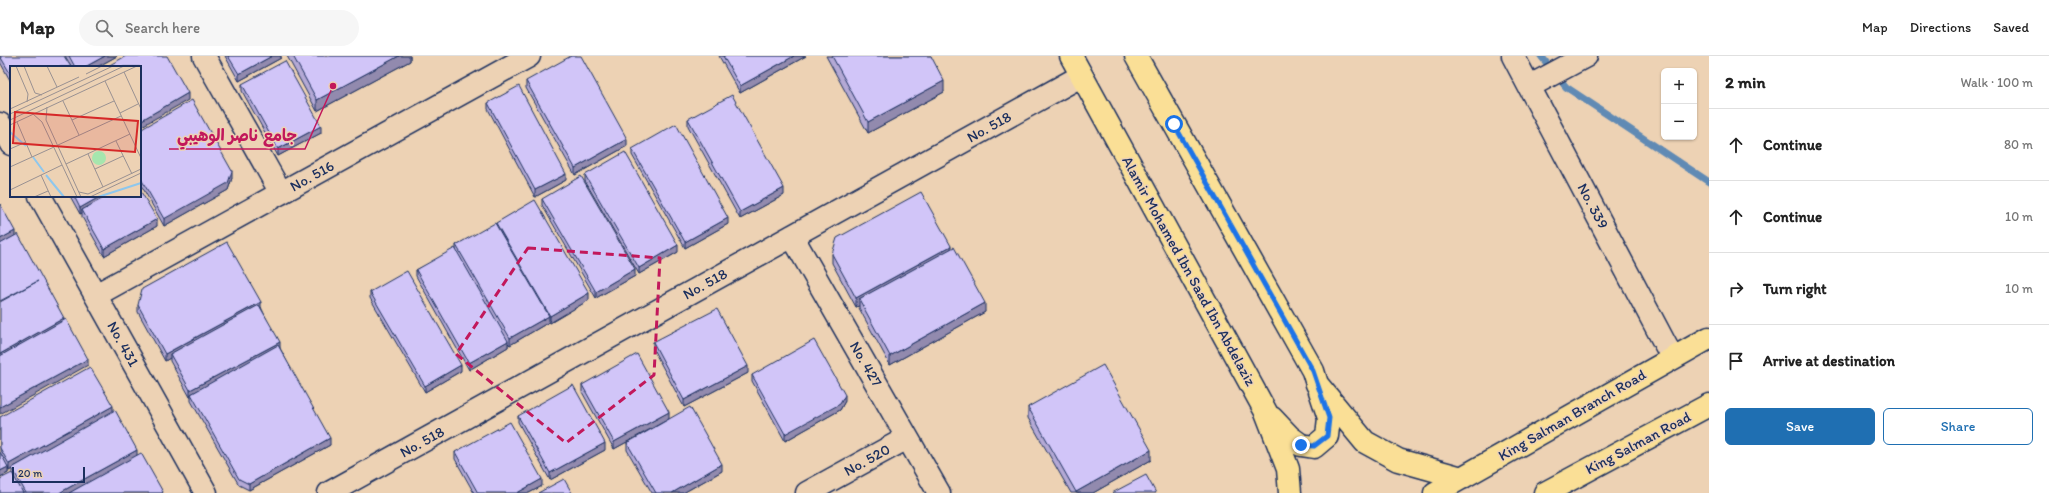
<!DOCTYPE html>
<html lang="en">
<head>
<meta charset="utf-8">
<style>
  body { margin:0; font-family:Itim,"Playpen Sans Arabic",sans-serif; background:#f6f6f6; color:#222 }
  .controls { position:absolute; right:12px; top:12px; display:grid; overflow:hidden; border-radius:6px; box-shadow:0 1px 3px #0004 }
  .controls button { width:36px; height:36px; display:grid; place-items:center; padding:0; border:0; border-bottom:1px solid #e0e0e0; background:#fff; color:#222; font:20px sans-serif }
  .scale { position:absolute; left:12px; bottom:10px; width:73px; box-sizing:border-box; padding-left:4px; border:2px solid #1b2f5e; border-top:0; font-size:11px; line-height:14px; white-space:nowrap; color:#1b2f5e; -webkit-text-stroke:3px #edd2b4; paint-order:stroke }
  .stop { position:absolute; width:12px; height:12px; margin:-9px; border:3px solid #1a73e8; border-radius:50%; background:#fff }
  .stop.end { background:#1a73e8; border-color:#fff; box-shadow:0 1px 4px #0008 }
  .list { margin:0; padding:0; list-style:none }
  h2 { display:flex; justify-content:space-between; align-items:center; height:52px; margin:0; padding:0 16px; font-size:17px }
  h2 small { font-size:13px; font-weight:400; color:#767676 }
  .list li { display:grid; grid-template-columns:26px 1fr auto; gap:12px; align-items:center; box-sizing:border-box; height:72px; padding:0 16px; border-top:1px solid #e0e0e0 }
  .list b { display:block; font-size:15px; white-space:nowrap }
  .list em { font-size:13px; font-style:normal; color:#767676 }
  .actions { display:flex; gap:8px; padding:12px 16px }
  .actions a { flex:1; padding:9px 0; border:1px solid #1f6fb2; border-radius:6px; text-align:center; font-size:14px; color:#1f6fb2 }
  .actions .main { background:#1f6fb2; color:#fff }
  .icon { flex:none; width:22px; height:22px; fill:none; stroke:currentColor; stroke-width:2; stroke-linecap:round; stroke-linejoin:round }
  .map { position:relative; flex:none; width:1709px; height:437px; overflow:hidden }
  header { display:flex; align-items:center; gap:24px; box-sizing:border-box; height:56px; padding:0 20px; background:#fff; border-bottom:1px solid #e0e0e0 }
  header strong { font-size:19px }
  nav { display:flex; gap:22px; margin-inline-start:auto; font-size:14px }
  .search { width:280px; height:36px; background:#f6f6f6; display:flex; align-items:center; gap:10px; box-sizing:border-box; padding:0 14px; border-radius:22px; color:#767676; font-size:15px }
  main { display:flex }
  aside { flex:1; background:#fff }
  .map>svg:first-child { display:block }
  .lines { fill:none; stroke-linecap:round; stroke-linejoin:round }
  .stream { stroke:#608ab4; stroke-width:7 }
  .minor-casing { stroke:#1b2f5e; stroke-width:25 }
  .major-casing { stroke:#1b2f5e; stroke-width:25 }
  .highway-casing { stroke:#1b2f5e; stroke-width:25 }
  .minor { stroke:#edd2b4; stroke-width:22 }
  .major { stroke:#fadf96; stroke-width:22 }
  .highway { stroke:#fadf96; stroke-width:22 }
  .wall { fill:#b4a9d5; stroke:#1b2f5e }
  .shaded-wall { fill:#928aae; stroke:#1b2f5e }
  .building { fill:#d1c5f8; stroke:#1b2f5e }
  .route { stroke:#1a73e8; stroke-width:5 }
  .marked { fill:none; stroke:#c2185b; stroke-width:3; stroke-dasharray:8 5; stroke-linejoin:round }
  .labels { text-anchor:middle; stroke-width:3; stroke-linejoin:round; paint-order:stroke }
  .street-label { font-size:15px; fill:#1b2f5e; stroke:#edd2b4 }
  .inset-river { fill:none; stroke:#8ec7ed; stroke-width:2 }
  .inset-road { fill:none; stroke:#999192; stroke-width:1 }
  .view { fill:#d62828; fill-opacity:0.15; stroke:#d62828; stroke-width:2 }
  .inset-edge { fill:none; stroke:#1b2f5e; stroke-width:2 }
  .leader { fill:none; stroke:#c2185b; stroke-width:1.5 }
  .callout-dot { fill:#c2185b; stroke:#edd2b4; stroke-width:1.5 }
  .callout-label { font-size:16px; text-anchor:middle; font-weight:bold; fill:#c2185b; stroke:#edd2b4; stroke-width:3; stroke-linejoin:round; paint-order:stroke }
</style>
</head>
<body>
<header>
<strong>Map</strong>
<div class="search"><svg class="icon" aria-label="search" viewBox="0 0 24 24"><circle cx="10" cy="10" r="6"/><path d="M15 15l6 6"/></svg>Search here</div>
<nav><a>Map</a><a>Directions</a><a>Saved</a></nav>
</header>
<main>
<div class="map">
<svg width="1709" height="437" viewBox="0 0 1709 437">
  <rect width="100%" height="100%" fill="#edd2b4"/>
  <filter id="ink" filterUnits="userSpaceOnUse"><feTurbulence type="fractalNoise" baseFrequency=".025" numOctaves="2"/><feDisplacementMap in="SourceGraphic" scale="8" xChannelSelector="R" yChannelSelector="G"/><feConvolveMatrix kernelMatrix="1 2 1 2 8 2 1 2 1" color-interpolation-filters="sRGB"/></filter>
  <g filter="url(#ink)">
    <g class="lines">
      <path class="stream" d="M1541,0L1566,31L1709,126"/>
      <g class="minor-casing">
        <path id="minor" d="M204,0L281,137
          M1513,0L1672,301
          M1530,30L1586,0
          M0,68L11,88
          M40,140L206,437
          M792,180L939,437
          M96,239L529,0
          M329,437L1081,20
          M807,437L907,382"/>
      </g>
      <g class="major-casing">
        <path id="major" d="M1071,0L1266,356L1288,413L1290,437
          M1136,0L1313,315L1317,328L1365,386L1398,404L1462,422
          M1272,362L1290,381L1301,389L1314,391L1327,380L1329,362L1320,335
          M1435,437L1709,282"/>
      </g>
      <g class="highway-casing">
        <path id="highway" d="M1545,437L1709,349"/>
      </g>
      <use href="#minor" class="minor"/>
      <use href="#major" class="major"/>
      <use href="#highway" class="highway"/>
    </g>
    <path class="wall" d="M0,0L11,11V26L0,6Z
      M65,0H117L97,11H72Z
      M225,0H281V2L239,25Z
      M287,0H410V5L317,55Z
      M719,0H806L740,37Z
      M826,0H931L944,36L868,77Z
      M526,25L627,90L575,119L526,32Z
      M242,28L321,77L278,100L242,35Z
      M488,47L566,124L535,141L488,53Z
      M688,63L784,139L740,163L688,70Z
      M140,74L232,122L228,134L164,170L140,127Z
      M632,93L728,168L685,192L632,99Z
      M585,119L678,196L639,218L585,125Z
      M70,140H140L157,170L104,200L82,161V157L80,158Z
      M542,143L635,220L596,242L542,149Z
      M496,167L589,244L550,267L549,264V266L510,289L508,287V291L469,314L416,220V214L456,194V189L496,169Z
      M951,193L985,256L890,309L859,252V250L856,251L832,207V198Z
      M370,236L461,315L425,336L370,242Z
      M138,249L261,251L280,292L330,389L249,434L239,429L191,345V341H190L170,305V302L165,305L138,256Z
      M653,286L748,317L684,351L653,293Z
      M752,319L845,345L840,354L785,385L752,325Z
      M582,329L669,363L614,393L582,336Z
      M1028,351L1151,404L1093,437H1071L1028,362Z
      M113,356L137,399L163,437H0L12,417V413L9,415L8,412V417L0,421V361Z
      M518,360L605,394L550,424L518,366Z
      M627,387L722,415L683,437H652L627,394Z
      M455,396L542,430L529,437H474L455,403Z"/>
    <path class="shaded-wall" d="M105,0H117L97,11H85Z
      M272,0H281V2L239,25V18Z
      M399,0H410V5L317,55V44Z
      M794,0H806L740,37V30Z
      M944,25V36L868,77V66Z
      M188,37V44L140,71V65Z
      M321,70V77L278,100V93Z
      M627,83V90L575,119V112Z
      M232,115V122L228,134L164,170V163Z
      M566,118V124L535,141V134Z
      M784,132V139L740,163V156Z
      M101,140H112L82,154V157L80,158V152Z
      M728,162V168L685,192V186Z
      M157,163V170L104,200V193Z
      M15,175V182L0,190V183Z
      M678,189V196L639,218V212Z
      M951,190V199L859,243V250L856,251V242Z
      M635,213V220L596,242V236Z
      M589,237V244L550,267V260Z
      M261,246V253L170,298V302L165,305V298Z
      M985,247V256L890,309V300Z
      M549,260V266L510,289V282Z
      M64,262V269L0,305V298Z
      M508,285V291L469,314V307Z
      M280,286V292L191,338V341H190V334Z
      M88,303V309L0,358V351Z
      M461,309V315L425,336V330Z
      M748,310V317L684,351V344Z
      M845,339V345L840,354L785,385V378Z
      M113,350V357L12,412V413L9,415V408Z
      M669,356V363L614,393V386Z
      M330,382V389L249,434V428Z
      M605,387V394L550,424V417Z
      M137,394V401L72,437H59Z
      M1151,394V404L1093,437H1076V436Z
      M722,408V415L683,437H672Z
      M8,411V417L0,421V415Z
      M542,423V430L529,437H517Z"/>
    <path class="building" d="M0,0H64L71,11H11V19Z
      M69,0H105L85,11H75Z
      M126,0H167L188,37L140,65V11H106Z
      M228,0H272L239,18Z
      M293,0H399L317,44Z
      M571,0H581L627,83L575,112L526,25Z
      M723,0H794L740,30Z
      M832,0H931L944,25L868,66Z
      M285,5L321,70L278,93L242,28Z
      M519,30L566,118L535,134L488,47Z
      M732,39L784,132L740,156L688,63Z
      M192,44L232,115L228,127L164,163L140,121V74Z
      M676,68L728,162L685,186L632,93Z
      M625,96L678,189L639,212L585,119Z
      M581,120L635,213L596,236L542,143Z
      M140,134L157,163L104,193L82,154L107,140H140Z
      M921,136L951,190L856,242L832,198L837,182Z
      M74,140H101L80,152Z
      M535,144L589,237L550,260L496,167Z
      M0,148L15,175L0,183Z
      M495,167L549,260L510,282L456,189Z
      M18,178L64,262L0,298V246L38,225L0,245V188Z
      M227,186L261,246L165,298L138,249L142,233Z
      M954,191L985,247L890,300L859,243Z
      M455,192L508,285L469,307L416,214Z
      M407,215L461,309L425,330L370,236Z
      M259,249L280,286L190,334L170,298Z
      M717,253L748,310L684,344L653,286Z
      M66,263L88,303L0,351V300Z
      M814,284L845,339L840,348L785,378L752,319Z
      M278,289L330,382L249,428L239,423L191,338Z
      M637,298L669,356L614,386L582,329Z
      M1103,309L1151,394L1076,436L1028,351Z
      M90,311L113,350L9,408L0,392V361Z
      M573,329L605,387L550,417L518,360Z
      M690,351L722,408L672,437H656L627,387Z
      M115,354L137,394L59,437H26L12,412Z
      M510,366L542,423L517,437H478L455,396Z
      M0,396L8,411L0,415Z
      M141,397L163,436L162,437H69Z
      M12,417L23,437H0V423Z
      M1146,419L1156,437H1112Z
      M564,423L572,437H538Z"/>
  </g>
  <g class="lines" filter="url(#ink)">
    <path class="route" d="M1174,68L1313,315L1329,362L1327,380L1314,390L1301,389"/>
  </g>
  <path class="marked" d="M528,192L660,202L654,319L566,387L456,298Z"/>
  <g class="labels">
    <g class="street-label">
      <text transform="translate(989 71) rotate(-29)" y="5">No. 518</text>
      <text transform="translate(312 120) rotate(-29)" y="5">No. 516</text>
      <text transform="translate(1593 150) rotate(62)" y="5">No. 339</text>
      <text transform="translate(1189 215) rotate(61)" y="5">Alamir Mohamed Ibn Saad Ibn Abdelaziz</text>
      <text transform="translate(705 228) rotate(-29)" y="5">No. 518</text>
      <text transform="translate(123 288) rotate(61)" y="5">No. 431</text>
      <text transform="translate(866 308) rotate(60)" y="5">No. 427</text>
      <text transform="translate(1572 359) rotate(-30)" y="5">King Salman Branch Road</text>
      <text transform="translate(422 386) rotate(-29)" y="5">No. 518</text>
      <text transform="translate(1638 387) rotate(-28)" y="5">King Salman Road</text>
      <text transform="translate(867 404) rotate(-29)" y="5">No. 520</text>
    </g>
  </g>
  <g transform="translate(10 10)">
    <rect width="131" height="131" fill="#edd2b4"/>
    <path d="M82 92a7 7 0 1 1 14 0a7 7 0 1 1-14 0Z" fill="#a6e6ae"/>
    <path class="inset-river" d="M0,66L16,80M23,91L34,106M36,109L54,131M88,131L131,117"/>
    <path class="inset-road" d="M6,0L18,28L17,36M14,0L25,27L32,29M37,0L47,21M114,6L131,43M76,8L92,0M95,15L131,92M53,35L69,69M37,41L36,54L71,131M0,43L69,11M110,47L128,38M0,48L103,0M23,48L32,56L67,131M0,54L114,0M62,54L104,35M7,56L22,91M0,59L127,0M106,75L122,108M48,79L111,50M0,83L16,76M78,88L93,121M56,98L120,68M0,101L44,81M85,103L113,90M31,109L41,131M0,124L52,99M69,126L78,128L131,103M24,131L38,125M80,131L131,107"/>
    <path class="view" d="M5,46L128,55L125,86L3,77Z"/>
    <rect width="131" height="131" class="inset-edge"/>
  </g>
  <path class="leader" d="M333 30L305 93H169"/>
  <circle class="callout-dot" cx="333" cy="30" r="4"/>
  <g class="callout-label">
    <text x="237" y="85">جامع ناصر الوهيبي</text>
  </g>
</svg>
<div class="controls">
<button>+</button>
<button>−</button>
</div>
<div class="scale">20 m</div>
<div class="stop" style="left:1174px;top:68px"></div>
<div class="stop end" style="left:1301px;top:389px"></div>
</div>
<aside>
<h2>2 min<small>Walk · 100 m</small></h2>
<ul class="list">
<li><svg class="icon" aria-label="ahead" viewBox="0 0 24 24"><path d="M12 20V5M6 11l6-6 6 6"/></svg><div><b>Continue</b></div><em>80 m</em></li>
<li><svg class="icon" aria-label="ahead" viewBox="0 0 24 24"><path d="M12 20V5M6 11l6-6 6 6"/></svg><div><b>Continue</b></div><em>10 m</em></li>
<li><svg class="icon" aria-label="right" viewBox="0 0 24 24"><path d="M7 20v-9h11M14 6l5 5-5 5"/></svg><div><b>Turn right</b></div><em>10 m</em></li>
<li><svg class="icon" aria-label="arrive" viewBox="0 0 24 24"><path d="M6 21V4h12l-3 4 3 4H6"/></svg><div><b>Arrive at destination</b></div></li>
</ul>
<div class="actions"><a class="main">Save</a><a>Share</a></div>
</aside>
</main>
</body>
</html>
